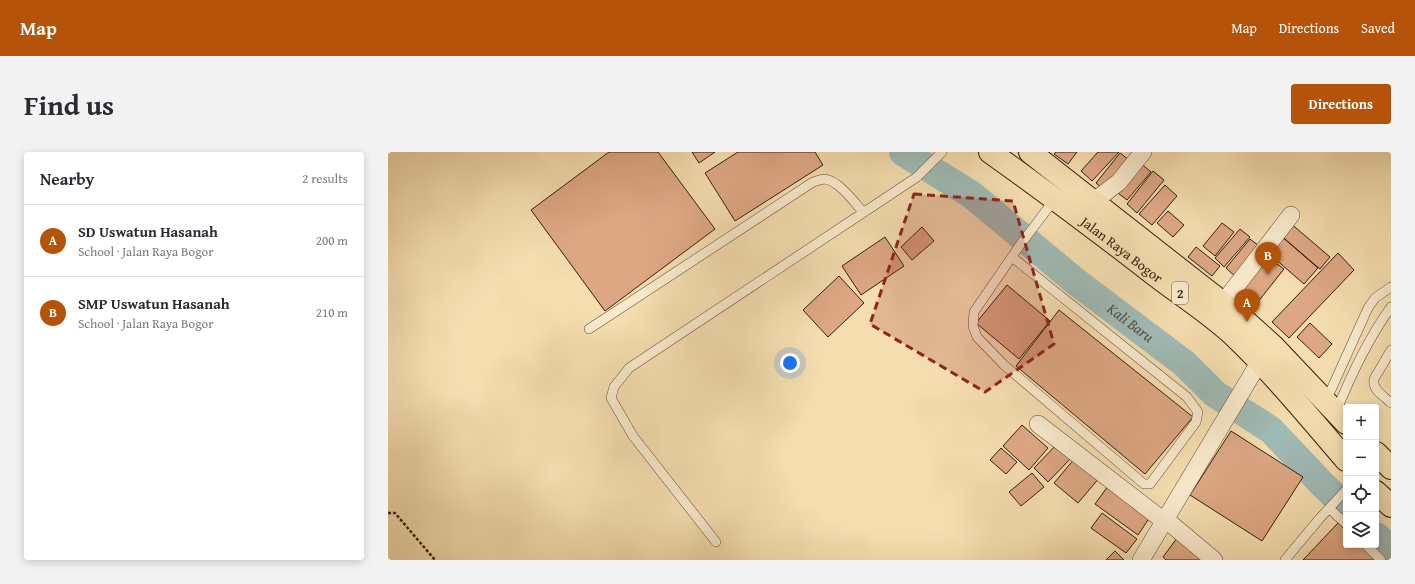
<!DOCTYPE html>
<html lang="en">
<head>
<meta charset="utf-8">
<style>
  body { margin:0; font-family:"Gentium Book Plus",serif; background:#f2f2f3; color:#2b2b33 }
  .controls { position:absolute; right:12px; bottom:12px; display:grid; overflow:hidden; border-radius:4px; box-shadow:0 2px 10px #0003 }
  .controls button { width:36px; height:36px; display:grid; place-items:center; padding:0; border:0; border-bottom:1px solid #e1e1e2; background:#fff; color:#2b2b33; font:20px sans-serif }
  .you { position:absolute; left:402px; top:211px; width:14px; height:14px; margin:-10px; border:3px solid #fff; border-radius:50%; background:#1a73e8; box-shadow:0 0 0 6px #1a73e833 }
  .badge { display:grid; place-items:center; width:26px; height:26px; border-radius:50%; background:#b45309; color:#fff; font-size:13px; font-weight:700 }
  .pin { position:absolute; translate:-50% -33px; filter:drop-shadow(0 1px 2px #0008) }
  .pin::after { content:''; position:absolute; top:21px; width:14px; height:12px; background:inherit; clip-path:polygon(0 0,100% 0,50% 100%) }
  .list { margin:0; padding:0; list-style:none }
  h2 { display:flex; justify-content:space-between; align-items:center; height:52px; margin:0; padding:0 16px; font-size:17px }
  h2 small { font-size:13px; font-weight:400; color:#7c7c81 }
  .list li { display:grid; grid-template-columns:26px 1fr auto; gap:12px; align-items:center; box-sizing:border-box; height:72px; padding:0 16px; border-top:1px solid #e1e1e2 }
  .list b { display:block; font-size:15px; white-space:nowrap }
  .list p { margin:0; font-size:13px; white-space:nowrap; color:#7c7c81 }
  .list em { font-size:13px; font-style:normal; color:#7c7c81 }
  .icon { flex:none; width:22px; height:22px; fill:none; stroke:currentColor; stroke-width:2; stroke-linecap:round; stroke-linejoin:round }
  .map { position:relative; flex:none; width:1003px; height:408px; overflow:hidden; border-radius:4px }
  header { display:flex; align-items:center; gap:24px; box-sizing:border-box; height:56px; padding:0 20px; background:#b45309; color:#fff }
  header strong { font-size:19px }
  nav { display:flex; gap:22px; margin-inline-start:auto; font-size:14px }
  .intro { display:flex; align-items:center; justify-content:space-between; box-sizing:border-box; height:96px; padding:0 24px }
  h1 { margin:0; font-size:28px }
  .button { padding:10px 18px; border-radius:4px; background:#b45309; color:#fff; font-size:14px; font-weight:700 }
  main { display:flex; gap:24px; padding:0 24px }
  aside { flex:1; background:#fff; border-radius:4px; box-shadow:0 2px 10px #0003 }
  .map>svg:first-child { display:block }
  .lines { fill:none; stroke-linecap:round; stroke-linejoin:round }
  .river { stroke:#9fbab5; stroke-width:28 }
  .building { fill:#dda783; stroke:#341d14 }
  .service-casing { stroke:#644d3b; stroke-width:10 }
  .minor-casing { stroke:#644d3b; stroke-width:18 }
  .trunk-casing { stroke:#341d14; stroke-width:24 }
  .path { stroke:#341d14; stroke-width:2.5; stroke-dasharray:3 2; stroke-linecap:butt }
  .service { stroke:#f8e9cb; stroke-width:9 }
  .minor { stroke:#f8e9cb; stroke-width:17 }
  .trunk { stroke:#f4ddaf; stroke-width:22 }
  .marked { fill:#8f2418; fill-opacity:0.2; stroke:#8f2418; stroke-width:3; stroke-dasharray:8 5; stroke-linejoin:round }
  .labels { text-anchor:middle; stroke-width:3; stroke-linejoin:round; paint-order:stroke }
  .shield { fill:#f8e9cb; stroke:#6f5a4b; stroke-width:1 }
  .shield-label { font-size:13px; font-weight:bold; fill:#341d14 }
  .street-label { font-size:14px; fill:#341d14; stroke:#f8e9cb }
  .water-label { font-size:15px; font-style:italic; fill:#544c44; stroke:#f8e9cb }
</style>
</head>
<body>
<header>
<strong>Map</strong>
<nav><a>Map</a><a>Directions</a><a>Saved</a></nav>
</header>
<div class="intro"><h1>Find us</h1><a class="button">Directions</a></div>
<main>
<aside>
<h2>Nearby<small>2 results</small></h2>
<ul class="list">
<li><span class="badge">A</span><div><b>SD Uswatun Hasanah</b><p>School · Jalan Raya Bogor</p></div><em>200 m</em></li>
<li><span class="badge">B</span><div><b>SMP Uswatun Hasanah</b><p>School · Jalan Raya Bogor</p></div><em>210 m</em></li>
</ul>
</aside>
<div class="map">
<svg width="1003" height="408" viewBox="0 0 1003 408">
  <rect width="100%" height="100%" fill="#f4ddaf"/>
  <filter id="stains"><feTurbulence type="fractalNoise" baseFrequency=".005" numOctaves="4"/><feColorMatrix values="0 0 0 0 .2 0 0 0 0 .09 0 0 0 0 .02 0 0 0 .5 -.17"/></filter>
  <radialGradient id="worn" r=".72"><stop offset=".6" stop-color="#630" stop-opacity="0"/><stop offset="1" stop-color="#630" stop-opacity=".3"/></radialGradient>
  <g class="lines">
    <g class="river">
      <path id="s1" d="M515,0L584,43L687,129L797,212L827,242L883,278L934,332L958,355"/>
      <path d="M988,384L1003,398"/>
    </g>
  </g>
  <path class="building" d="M221,0H270L327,77L217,159L143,58Z
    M304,0H327L311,11Z
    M350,0H427L435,13L347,69L317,21Z
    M668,0H689L680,12L666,2Z
    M710,0H731L704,29L693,19Z
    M732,1L741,8L716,38L708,31Z
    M750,9L763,20L739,48L726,38Z
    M765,19L776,28L749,61L739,52Z
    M777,33L789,44L764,73L751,62Z
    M780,59L796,73L785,85L769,71Z
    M901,70L942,105L932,117L891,82Z
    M834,71L846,80L827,104L815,94Z
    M534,75L546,89L524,108L513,95Z
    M852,77L862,85L836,115L827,106Z
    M892,83L930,116L916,132L878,99Z
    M497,85L516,114L473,143L454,114Z
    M862,87L875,97L850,127L838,116Z
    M808,95L832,114L824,124L800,105Z
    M950,101L966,118L901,186L884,170Z
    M876,102L896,117L869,151L850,136Z
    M451,124L476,151L440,185L415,158Z
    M619,133L662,169L631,207L588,171Z
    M671,158L805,265L757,322L628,214Z
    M922,171L944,192L931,206L909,185Z
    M634,273L660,296L641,318L615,294Z
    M843,279L915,325L874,389L802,343Z
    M671,290L685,304L660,330L646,316Z
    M613,296L629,310L618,322L602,308Z
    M688,305L712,325L690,351L666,331Z
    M644,321L656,335L633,354L621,340Z
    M720,334L762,365L750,383L707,352Z
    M714,361L749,387L738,401L703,376Z
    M950,371L958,379V393H972L988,408H915Z
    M789,386L820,408H778L775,405Z
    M727,399L736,408H718Z"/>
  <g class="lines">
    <g class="service-casing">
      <path id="service" d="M624,105L799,245L810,260L808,270L762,332H756L616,213L589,185L585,174L586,160L632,93L667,47
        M201,177L425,30C429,29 433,27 437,27C451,29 466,50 475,60
        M1003,198L986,227C984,238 996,244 1003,251
        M938,249L980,156L987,146L1003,135
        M948,260C963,223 980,187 1003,155
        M941,356L958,372
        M328,390L245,284L223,246L226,235L241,216L529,25L554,0
        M978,393L993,408
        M897,408L932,366L958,338"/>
    </g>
    <g class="minor-casing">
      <path id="minor" d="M706,49L731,30L755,0
        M835,151L903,63
        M650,272L776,369
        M777,367L826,408
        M753,408L872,209L880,201"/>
    </g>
    <g class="trunk-casing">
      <g id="trunk">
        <path id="s2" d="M602,0C658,40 713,81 767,123C793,143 820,160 844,182C885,221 921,265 958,308"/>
        <path d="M642,0L855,167L886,195L958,271"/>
        <path d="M988,301L1003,316"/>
        <path d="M988,340L1003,354"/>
      </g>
    </g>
    <path class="path" d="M0,361H7L47,408"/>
    <use href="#service" class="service"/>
    <use href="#minor" class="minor"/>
    <use href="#trunk" class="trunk"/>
  </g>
  <path class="marked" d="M526,42L625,49L666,192L597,240L482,172Z"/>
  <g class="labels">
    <rect class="shield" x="784" y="130" width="16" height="22" rx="3"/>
    <g class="shield-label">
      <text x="792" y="146">2</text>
    </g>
    <g class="street-label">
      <text dy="5" stroke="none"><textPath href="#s2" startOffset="164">Jalan Raya Bogor</textPath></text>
    </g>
    <g class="water-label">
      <text dy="5" stroke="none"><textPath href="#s1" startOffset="285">Kali Baru</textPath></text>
    </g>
  </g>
  <rect width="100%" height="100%" filter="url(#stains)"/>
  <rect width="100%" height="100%" fill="url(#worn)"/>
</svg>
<div class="controls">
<button>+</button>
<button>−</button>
<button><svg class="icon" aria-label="locate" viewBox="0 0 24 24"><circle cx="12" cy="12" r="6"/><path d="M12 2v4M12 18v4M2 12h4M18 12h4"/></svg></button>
<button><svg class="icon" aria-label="layers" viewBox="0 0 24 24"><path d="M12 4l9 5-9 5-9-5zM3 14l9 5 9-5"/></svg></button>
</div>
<div class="you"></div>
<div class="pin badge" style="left:859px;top:170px">A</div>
<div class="pin badge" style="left:880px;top:123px">B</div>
</div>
</main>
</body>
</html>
